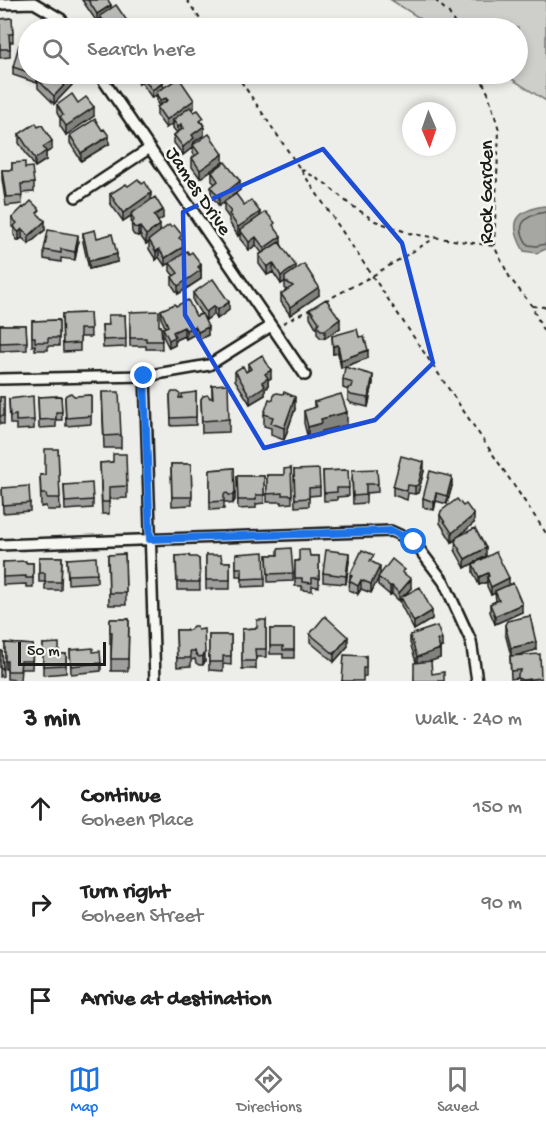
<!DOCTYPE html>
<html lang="en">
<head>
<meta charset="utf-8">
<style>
  body { margin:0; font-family:"Gochi Hand",sans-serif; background:#f2f2f2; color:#222 }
  .compass { position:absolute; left:402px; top:102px; width:54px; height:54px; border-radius:50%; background:#fff; box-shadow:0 3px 9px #0003; rotate:178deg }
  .scale { position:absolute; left:18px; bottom:15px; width:88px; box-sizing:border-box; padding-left:6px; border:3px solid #1c1c1c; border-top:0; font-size:16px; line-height:21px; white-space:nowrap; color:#1c1c1c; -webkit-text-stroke:4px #f6f6f2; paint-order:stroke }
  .stop { position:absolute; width:18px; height:18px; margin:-14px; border:4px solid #1a73e8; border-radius:50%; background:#fff }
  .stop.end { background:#1a73e8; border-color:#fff; box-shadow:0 2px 6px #0008 }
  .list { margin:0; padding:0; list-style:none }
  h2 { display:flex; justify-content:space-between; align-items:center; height:78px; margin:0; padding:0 24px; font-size:26px }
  h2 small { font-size:20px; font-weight:400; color:#767676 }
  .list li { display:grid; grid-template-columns:39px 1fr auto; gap:18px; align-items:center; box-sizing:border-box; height:96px; padding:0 24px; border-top:2px solid #e0e0e0 }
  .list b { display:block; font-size:22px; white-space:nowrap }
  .list p { margin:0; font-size:20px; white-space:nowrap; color:#767676 }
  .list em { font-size:20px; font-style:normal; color:#767676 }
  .icon { flex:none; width:33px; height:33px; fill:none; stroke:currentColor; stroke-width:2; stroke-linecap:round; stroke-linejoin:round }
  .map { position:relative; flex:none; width:546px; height:681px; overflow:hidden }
  .search { position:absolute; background:#fff; box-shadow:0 3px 9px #0003; left:18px; right:18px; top:18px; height:66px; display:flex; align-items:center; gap:15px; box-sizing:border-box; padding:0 21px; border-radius:33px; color:#767676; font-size:22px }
  .sheet { height:366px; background:#fff }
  nav { display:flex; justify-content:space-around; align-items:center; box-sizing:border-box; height:84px; border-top:2px solid #e0e0e0; background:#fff; font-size:16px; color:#767676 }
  nav a { display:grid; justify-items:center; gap:3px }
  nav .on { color:#1a73e8 }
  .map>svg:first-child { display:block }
  .green { fill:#cececb; stroke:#757574; stroke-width:1.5 }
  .water { fill:#a6a6a3; stroke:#6f6f6d; stroke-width:1.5 }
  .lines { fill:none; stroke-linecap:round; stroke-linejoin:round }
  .shore { stroke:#535352; stroke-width:1.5 }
  .street-casing { stroke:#1c1c1c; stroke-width:14 }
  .path { stroke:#1c1c1c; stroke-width:2; stroke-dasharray:4.5 4.5; stroke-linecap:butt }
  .street { stroke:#f6f6f2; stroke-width:9 }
  .wall { fill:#9f9f9d; stroke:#1c1c1c; stroke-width:1.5 }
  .shaded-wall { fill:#82827f; stroke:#1c1c1c; stroke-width:1.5 }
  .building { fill:#b9b9b6; stroke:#1c1c1c; stroke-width:1.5 }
  .route { stroke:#1a73e8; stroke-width:8 }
  .marked { fill:none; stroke:#1d4ed8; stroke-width:4.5; stroke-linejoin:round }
  .labels { text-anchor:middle; stroke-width:5; stroke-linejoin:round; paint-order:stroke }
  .street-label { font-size:20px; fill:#1c1c1c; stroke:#f6f6f2 }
</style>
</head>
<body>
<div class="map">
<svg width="546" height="681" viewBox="0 0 546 681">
  <rect width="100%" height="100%" fill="#edede9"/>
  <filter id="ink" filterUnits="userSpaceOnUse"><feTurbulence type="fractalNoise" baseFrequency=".0167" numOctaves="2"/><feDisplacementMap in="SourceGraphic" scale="12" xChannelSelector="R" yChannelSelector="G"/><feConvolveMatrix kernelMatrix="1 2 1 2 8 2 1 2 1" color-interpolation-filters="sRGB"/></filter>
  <g filter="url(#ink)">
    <path class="green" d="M391,0H546V101L504,74H518V28H435Z"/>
    <path class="water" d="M544,206L546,207V249L537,253L524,251C509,225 513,211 544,206Z"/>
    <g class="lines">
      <path class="shore" d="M546,212C524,215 514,225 528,245L536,246L546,244"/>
      <g class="street-casing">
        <path id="street" d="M0,4L34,3L61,19L68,28
          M99,74L305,375
          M76,197L150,148
          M145,376L155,681
          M0,379L145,376L209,365L271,326
          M0,545L391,531L413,541L444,582L471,641L477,681"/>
      </g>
      <path class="path" d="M187,0L206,28
        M435,0L449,13L457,28
        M236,74L546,533
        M479,74L488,93L499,130L494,246L510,278L532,306L546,337
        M301,169L326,184L348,203L375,221L412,234L494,246
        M325,301L372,276L435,238
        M532,306L546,307
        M283,323L313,308"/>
      <use href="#street" class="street"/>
    </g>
    <path class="wall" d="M82,0H108L111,9L132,28H103L100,24V20L97,22Z
      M12,18L13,42H10V57L0,58V19Z
      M28,48V74H40L39,79L72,85L54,104L38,88V80L37,83L13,75V67Z
      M134,74H170V77L162,82L163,88L194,108L192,110L204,125V135L194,142V144L223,162L200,178L192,167V158L195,156L193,153V147L183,155L174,143V135L177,133L173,128V123L166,128L157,116V107L159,106L157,103V95L152,98L141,82L139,84L134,77Z
      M78,103L94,116L66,135L60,126V118L57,113V105Z
      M19,134L52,149L46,153V160L35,167L19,143Z
      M70,135L109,144L81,161L70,143Z
      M12,163L25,168L34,183V192L21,193L22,204L6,206L2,179V170H12Z
      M212,172L240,190L219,206L211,195V187L215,184L212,181Z
      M128,186L151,200L163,218L157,221L160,232L182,240L183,254H189L201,264V279L178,294L172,285V277L174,276L170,271V263L165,266L159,257L156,260L149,249V241L146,244L140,235L138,236L134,235L132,232L131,216L123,221L110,203V194Z
      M224,202L244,205L260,216L275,228L281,244L296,270L319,295L290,315L281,302V294L287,290L285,289V281L281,284L273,272L267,275L259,264V255L262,253L256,245L249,250L240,239V234L238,236L229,222V218L224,211Z
      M40,216L45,230L29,244L22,238L19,240H17L14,235V228L12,227V218Z
      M83,233L97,238L117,262L89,269L83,242Z
      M78,243L75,260L61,258V262L44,259V250Z
      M193,293L229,310L217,319L214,314L206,320L204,317L208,335L198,340L195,334L186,339L184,336L175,340V345L169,348L163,336V328L165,327L161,318V310L176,306L196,316L201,314L193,301Z
      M310,309L340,328L325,338H321L317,334V329L310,317Z
      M130,312L159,326H161L162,349H146V346H130Z
      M90,313L91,337H80V351L63,352L62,314Z
      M125,315L126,347L103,348L102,325H108Z
      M59,320V346H48V350H35V345L32,346V321Z
      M0,325H26L27,350L0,351Z
      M332,336L359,337L368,358L341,368L338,353L333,354Z
      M248,364L271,378L268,380V387L265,389V395L250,404L235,380V371L246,372L248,370Z
      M343,380L373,383L368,407L351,403L348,400V390L343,388Z
      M212,385L229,419V432L202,433L201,399L212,398Z
      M102,392L121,435V448H104Z
      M196,392V425L171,426L170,395L182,398Z
      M91,395V424L66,426L65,397Z
      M61,396L62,420H56V427L39,428L38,397Z
      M0,397H4V424H0Z
      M9,399L34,420V429L16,430V424H10Z
      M314,402L347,425L322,431V435L308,439L304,423V411L314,408Z
      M295,409L284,440L271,435V428L264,426V414Z
      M58,449L60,510H47L46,506L41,507L40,475H45Z
      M113,462L127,486V498L109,499V514H102L100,463Z
      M171,464H191L192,505L172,506Z
      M234,468L235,500L233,503L229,504L227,502H224V509L210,510V470Z
      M291,468L292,503L282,504V502H267V475H284Z
      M377,469L378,492L366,493V503L353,504L352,478Z
      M294,470L320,487V495L309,496V506L295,507Z
      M348,470L349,496L337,497V500L324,501L323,471Z
      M424,471L418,493L415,494L408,493L407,500L393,495V487Z
      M237,476H264V503L256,504V508L238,509Z
      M64,485L93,500V508L65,510Z
      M452,486L447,504L436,501L434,510L423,507V498Z
      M2,488L30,503V511L3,513Z
      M440,515L474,523L459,536L486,556L465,568L455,550L456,538L452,542L440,523Z
      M125,554L126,605H109L108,555Z
      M236,554L265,578V586L242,587V576H236Z
      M206,555L222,562H230V589H206Z
      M267,555H278L293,573V581L268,582Z
      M176,556L199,559L200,590H177Z
      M310,556H319V587L312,586V591L302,590V586H295V561H299Z
      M39,557H62L61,590H45V582H39Z
      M67,559L97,574V582L68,584Z
      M349,561L346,584L323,582V573Z
      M3,562L33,563V587H26V584L3,585Z
      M374,563L380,575L405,574L411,588L404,596L432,619L414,630L401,605V599L399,601L392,594L390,595L378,585V577L371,593L361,589L358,594L349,590L350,575Z
      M473,564L509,586L522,612L495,624L490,612V604L496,601L495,593L491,595L487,586V582L479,585L473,572Z
      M110,619H129L128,671H111V644H110Z
      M266,620V657H256V669H242V629L257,628Z
      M505,625L536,650L512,656L541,678V681H518V678L511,679L510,656H511L505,633Z
      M270,629H294V658H283V654H270Z
      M176,630H190L205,661L203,665H199L196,663L195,659L191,660V666L177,667Z
      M310,634L348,646L334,662L310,642Z
      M209,635H231V665L223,664V671L209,670Z
      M410,635L442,647L440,648V658L430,661L414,681L416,662L410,643Z
      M5,643L33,645L32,669H21L20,680L7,679V669H5Z
      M43,644L59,654H66V673L43,675Z
      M70,650L93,652L101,663V671L71,674Z
      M0,651H2L3,676L0,677Z
      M366,656V676L342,681Z"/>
    <path class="shaded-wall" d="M111,5V13L100,16V20L97,22V14Z
      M38,74H40L37,83V75Z
      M141,74V82L139,84V76Z
      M163,74H170V77L158,85V77Z
      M72,77V85L54,104V96Z
      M163,83V91L152,98V90Z
      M166,98V106L160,108V100Z
      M194,100V108L174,122L173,120V123L166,128V120Z
      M94,107V116L66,135V126Z
      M181,124V132L178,135V127Z
      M204,126V135L194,142L193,147L183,155V147L192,135Z
      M109,136V144L81,161V153Z
      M52,141V149L46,153V160L35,167V159L43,147Z
      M223,154V162L200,178V170Z
      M240,181V190L219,206V198Z
      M151,193V202L123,221V213Z
      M163,210V218L154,224V215Z
      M260,212V221L240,230V234L238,236V227Z
      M45,221V230L29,244V236Z
      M160,225V234L146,244V235Z
      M140,227V235L138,236V228Z
      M22,229V238L19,240V232Z
      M78,235V243L75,260V252Z
      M281,236V245L264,257V248Z
      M256,237V245L249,250V242Z
      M183,247V256L165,266V258Z
      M159,249V257L156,260V252Z
      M117,254V262L89,269V261Z
      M273,263V272L267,275V267Z
      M201,264V279L178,294V286Z
      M296,266V274L281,284V276Z
      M319,287V295L290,315V307Z
      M229,302V310L217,319V310Z
      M214,306V314L206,320V312Z
      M340,319V328L325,338V330Z
      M195,326V334L186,339V330Z
      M184,327V336L175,340V345L169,348V340L173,332Z
      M208,327V335L198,340V332Z
      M338,345V353L333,354V346Z
      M368,350V358L341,368V360Z
      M271,370V378L268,380V387L265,389V395L250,404V396L262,382L265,374Z
      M373,375V383L368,407V398Z
      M295,397V409L284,440V428Z
      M347,412V425L322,431V435L308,439V427L321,419Z
      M424,462V471L418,493L415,494V486Z
      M452,477V486L447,504V496Z
      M235,492V500L233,503V495Z
      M436,493V501L434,510V502Z
      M474,515V523L452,542V533Z
      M486,548V556L465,568V559Z
      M349,553V561L346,584V576Z
      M380,566V575L371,593V584Z
      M488,573V580L487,577V582L479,585V577Z
      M509,578V587L495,591V593L491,595V587Z
      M411,579V588L399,601V593Z
      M361,580V589L358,594V586Z
      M390,586H392V594L390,595Z
      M522,604V612L495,624V616Z
      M432,611V619L414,630V622Z
      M348,637V646L334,662V654Z
      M442,639V647L437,649V640Z
      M536,642V650L511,657V648Z
      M440,649V658L417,666V657Z
      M205,652V661L203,665V656Z"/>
    <path class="building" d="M88,0H108L111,5L97,14Z
      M116,5L132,28H109L100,16Z
      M12,18L13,34H9L10,49H0V19Z
      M22,44L27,45L28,48V72L13,67L19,45Z
      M44,74H69L72,77L54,96L38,80Z
      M137,74H163L158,77L163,83L152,90L141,74L139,76Z
      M179,78L194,100L166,120L157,107L168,100L166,98L160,100L157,95L158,91Z
      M72,94L78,103L86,97L94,107L66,126L60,117L63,115L57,105Z
      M190,107L194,112L198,110L204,118L200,121L204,126L192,135L194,138L183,147L174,135L184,128L181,124L178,127L173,120Z
      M95,119L102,130L104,129L109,136L81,153L70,135Z
      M36,123L38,127L42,125L52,141L43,147L46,151L35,159L19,134Z
      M209,134L223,154L200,170L192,158L199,153L193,145Z
      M25,162V168L32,167L34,183L21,184L22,196L6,197L2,170H12V163Z
      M225,162L240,181L219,198L211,187L218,181L212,172Z
      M138,179L142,184L145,182L151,193L123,213L110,194L126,184L128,186Z
      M236,194L244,205L251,200L260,212L238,227L229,214L231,212L224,202Z
      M155,197L163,210L154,215L160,225L146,235L140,227L138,228L134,227L132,224L134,220L131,214Z
      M31,201L40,210L37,213L45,221L29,236L22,229L19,232L17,231L14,226L17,223L12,218L23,207L24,208Z
      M266,212L275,223L273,225L281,236L264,248L256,237L249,242L240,230Z
      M169,225L171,227L174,225L182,235L179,238L183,241V247L165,258L159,249L156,252L149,240Z
      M48,230L78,235L75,252L61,249V253L44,250Z
      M95,230L97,238L112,234L117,254L89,261L83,233Z
      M279,242L296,266L281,276L273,263L267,267L259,255Z
      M187,251L189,254L192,252L201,264L198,267L201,270L178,286L172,277L178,273L170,263Z
      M304,264L319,287L290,307L281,294L293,286L285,281V277Z
      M213,279L229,302L217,310L214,306L206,312L193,293Z
      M326,299L340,319L325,330H321L317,326L319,322L310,309Z
      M188,300L196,316L202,314L208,327L198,332L195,326L186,330L184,327L173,332L175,337L169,340L163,328L168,326L161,310L175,304L176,306Z
      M159,311V326H161L162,341H146V338H130V312Z
      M90,313L91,329H80V343L63,344L62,314Z
      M108,315H125L126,339L103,340L102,325H109Z
      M59,320V338H48V342H35V337H32V321Z
      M0,325H26L27,342L0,343Z
      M357,329L359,337L364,336L368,350L341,360L338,345L333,346L332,336Z
      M262,355L271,370L265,374L268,378L262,382L265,386L250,396L235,371L243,366L246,372L251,369L248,364Z
      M345,367L373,375L368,398L351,395L348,392V388L352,387L353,383L343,380Z
      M228,384L229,419L202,421L201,399L203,396L208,395L210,398H213L212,385Z
      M102,392H119L121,435L104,436Z
      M172,392H178L180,394L179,398H182V394L196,392V417L171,418L170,395Z
      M284,392L295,397L284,428L271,423L273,417L264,414L269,399L273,400L274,394L277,393L283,394Z
      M71,393L74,396L91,395V416L66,418L65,397L66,395Z
      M341,394L347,412L321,419L322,423L308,427L304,411L316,407L314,402Z
      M33,396L34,420L16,421V415L10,416L9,399Z
      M61,396L62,412H56V419L39,420L38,397Z
      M0,397H4V416H0Z
      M45,449H58L60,498H47L46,494H41L40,475H45Z
      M113,454H126L127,486L109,487V502H102L100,463L113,462Z
      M401,456L424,462L418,485L415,486L408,485L407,491L393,487Z
      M171,464H191L192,497H172Z
      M234,468L235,492L233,495H229L227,493L224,494V501L210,502V470Z
      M291,468L292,495H282V493L267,494V475H284V469Z
      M319,469L320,487L309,488V498L295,499L294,470Z
      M377,469L378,484H366V495L353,496L352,470Z
      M348,470L349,488H337V492L324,493L323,471Z
      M430,471L452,477L447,496L436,493L434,502L423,498Z
      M237,476H264V495H256V500H238Z
      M92,483L93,500L65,502L64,485Z
      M29,486L30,503L3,505L2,488Z
      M457,499L463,506L466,504L474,515L452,533L440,515L441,511Z
      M475,528L486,548L465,559L455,542L457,537Z
      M291,548L293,573L268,574L267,555H278V549Z
      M299,550H309L310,556H319V578H312V583L302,582V578H295V561H299Z
      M326,550L349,553L346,576L323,573Z
      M362,550L374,555L370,561L380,566L371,584L361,580L358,586L349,581L352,576L350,575Z
      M264,552L265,578L242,579V568H236V554Z
      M496,552L509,578L491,587L487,577L489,576L488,573L479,577L473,564Z
      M125,554L126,593H109L108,555Z
      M189,555L190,557H196L199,559L200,582H177L176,556Z
      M206,555H221L222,562H230V580H206Z
      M39,557H62L61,582H45V573H39Z
      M96,557L97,574L68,575L67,559Z
      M392,559L405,570L402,572L411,579L399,593L392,586H390L378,577Z
      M26,561V563H33V578H26V576L3,577V562Z
      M513,583L522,604L495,616L490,604L499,600L495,591Z
      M420,587L432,611L414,622L401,597Z
      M325,616L348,637L334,654L310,634Z
      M530,616L536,642L511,648L505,625L507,621Z
      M110,619H129L128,659H111L112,632H110Z
      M257,620H266V649H255L256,661H242V629L257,628Z
      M193,626H196L198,630L204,629L205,652L203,656L199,657L196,654L195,651H190L191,658H177L176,630H190Z
      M437,626L442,639L437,640L440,649L417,657L410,635Z
      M270,629H294V650H283V646H270Z
      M209,635H231V656H223V662H209Z
      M5,643L33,645L32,661H21L20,671H7V661H5Z
      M59,643V654H66V665L43,666V644Z
      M93,648V652L100,651L101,663L71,666L70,650Z
      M0,651H2L3,668H0Z
      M540,654L541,678L522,680L518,678V674L521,670L511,671L510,656Z
      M344,655L366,656V668H363V681H342Z
      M431,661L432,674L444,672V681H414V663Z"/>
  </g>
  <g class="lines" filter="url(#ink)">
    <path class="route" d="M144,376L150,539L392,531L414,542"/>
  </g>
  <path class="marked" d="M323,149L402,243L433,363L375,420L264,448L185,315L183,212Z"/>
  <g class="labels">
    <g class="street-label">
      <text transform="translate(200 190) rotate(56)" y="7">James Drive</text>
      <text transform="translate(485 192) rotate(-90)" y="7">Rock Garden</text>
    </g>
  </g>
</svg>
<svg class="compass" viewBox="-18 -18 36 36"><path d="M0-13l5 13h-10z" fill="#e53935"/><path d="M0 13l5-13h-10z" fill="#767676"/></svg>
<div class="scale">50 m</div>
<div class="stop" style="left:414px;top:542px"></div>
<div class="stop end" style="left:144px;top:376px"></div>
<div class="search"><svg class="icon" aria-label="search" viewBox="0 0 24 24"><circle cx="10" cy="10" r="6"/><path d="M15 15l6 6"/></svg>Search here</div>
</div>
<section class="sheet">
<h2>3 min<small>Walk · 240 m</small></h2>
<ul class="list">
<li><svg class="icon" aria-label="ahead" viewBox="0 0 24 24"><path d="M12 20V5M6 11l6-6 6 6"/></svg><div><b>Continue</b><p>Goheen Place</p></div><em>150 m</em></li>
<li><svg class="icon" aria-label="right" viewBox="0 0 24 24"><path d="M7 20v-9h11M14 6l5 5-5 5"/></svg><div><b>Turn right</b><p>Goheen Street</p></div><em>90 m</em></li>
<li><svg class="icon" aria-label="arrive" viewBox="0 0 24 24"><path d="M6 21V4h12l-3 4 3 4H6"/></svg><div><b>Arrive at destination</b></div></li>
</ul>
</section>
<nav>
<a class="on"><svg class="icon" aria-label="map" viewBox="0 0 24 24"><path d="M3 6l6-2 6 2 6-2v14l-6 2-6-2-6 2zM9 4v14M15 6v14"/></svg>Map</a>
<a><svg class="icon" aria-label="directions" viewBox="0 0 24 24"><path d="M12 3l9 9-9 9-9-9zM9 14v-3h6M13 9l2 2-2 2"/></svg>Directions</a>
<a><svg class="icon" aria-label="saved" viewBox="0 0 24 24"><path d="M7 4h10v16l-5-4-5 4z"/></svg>Saved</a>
</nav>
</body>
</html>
